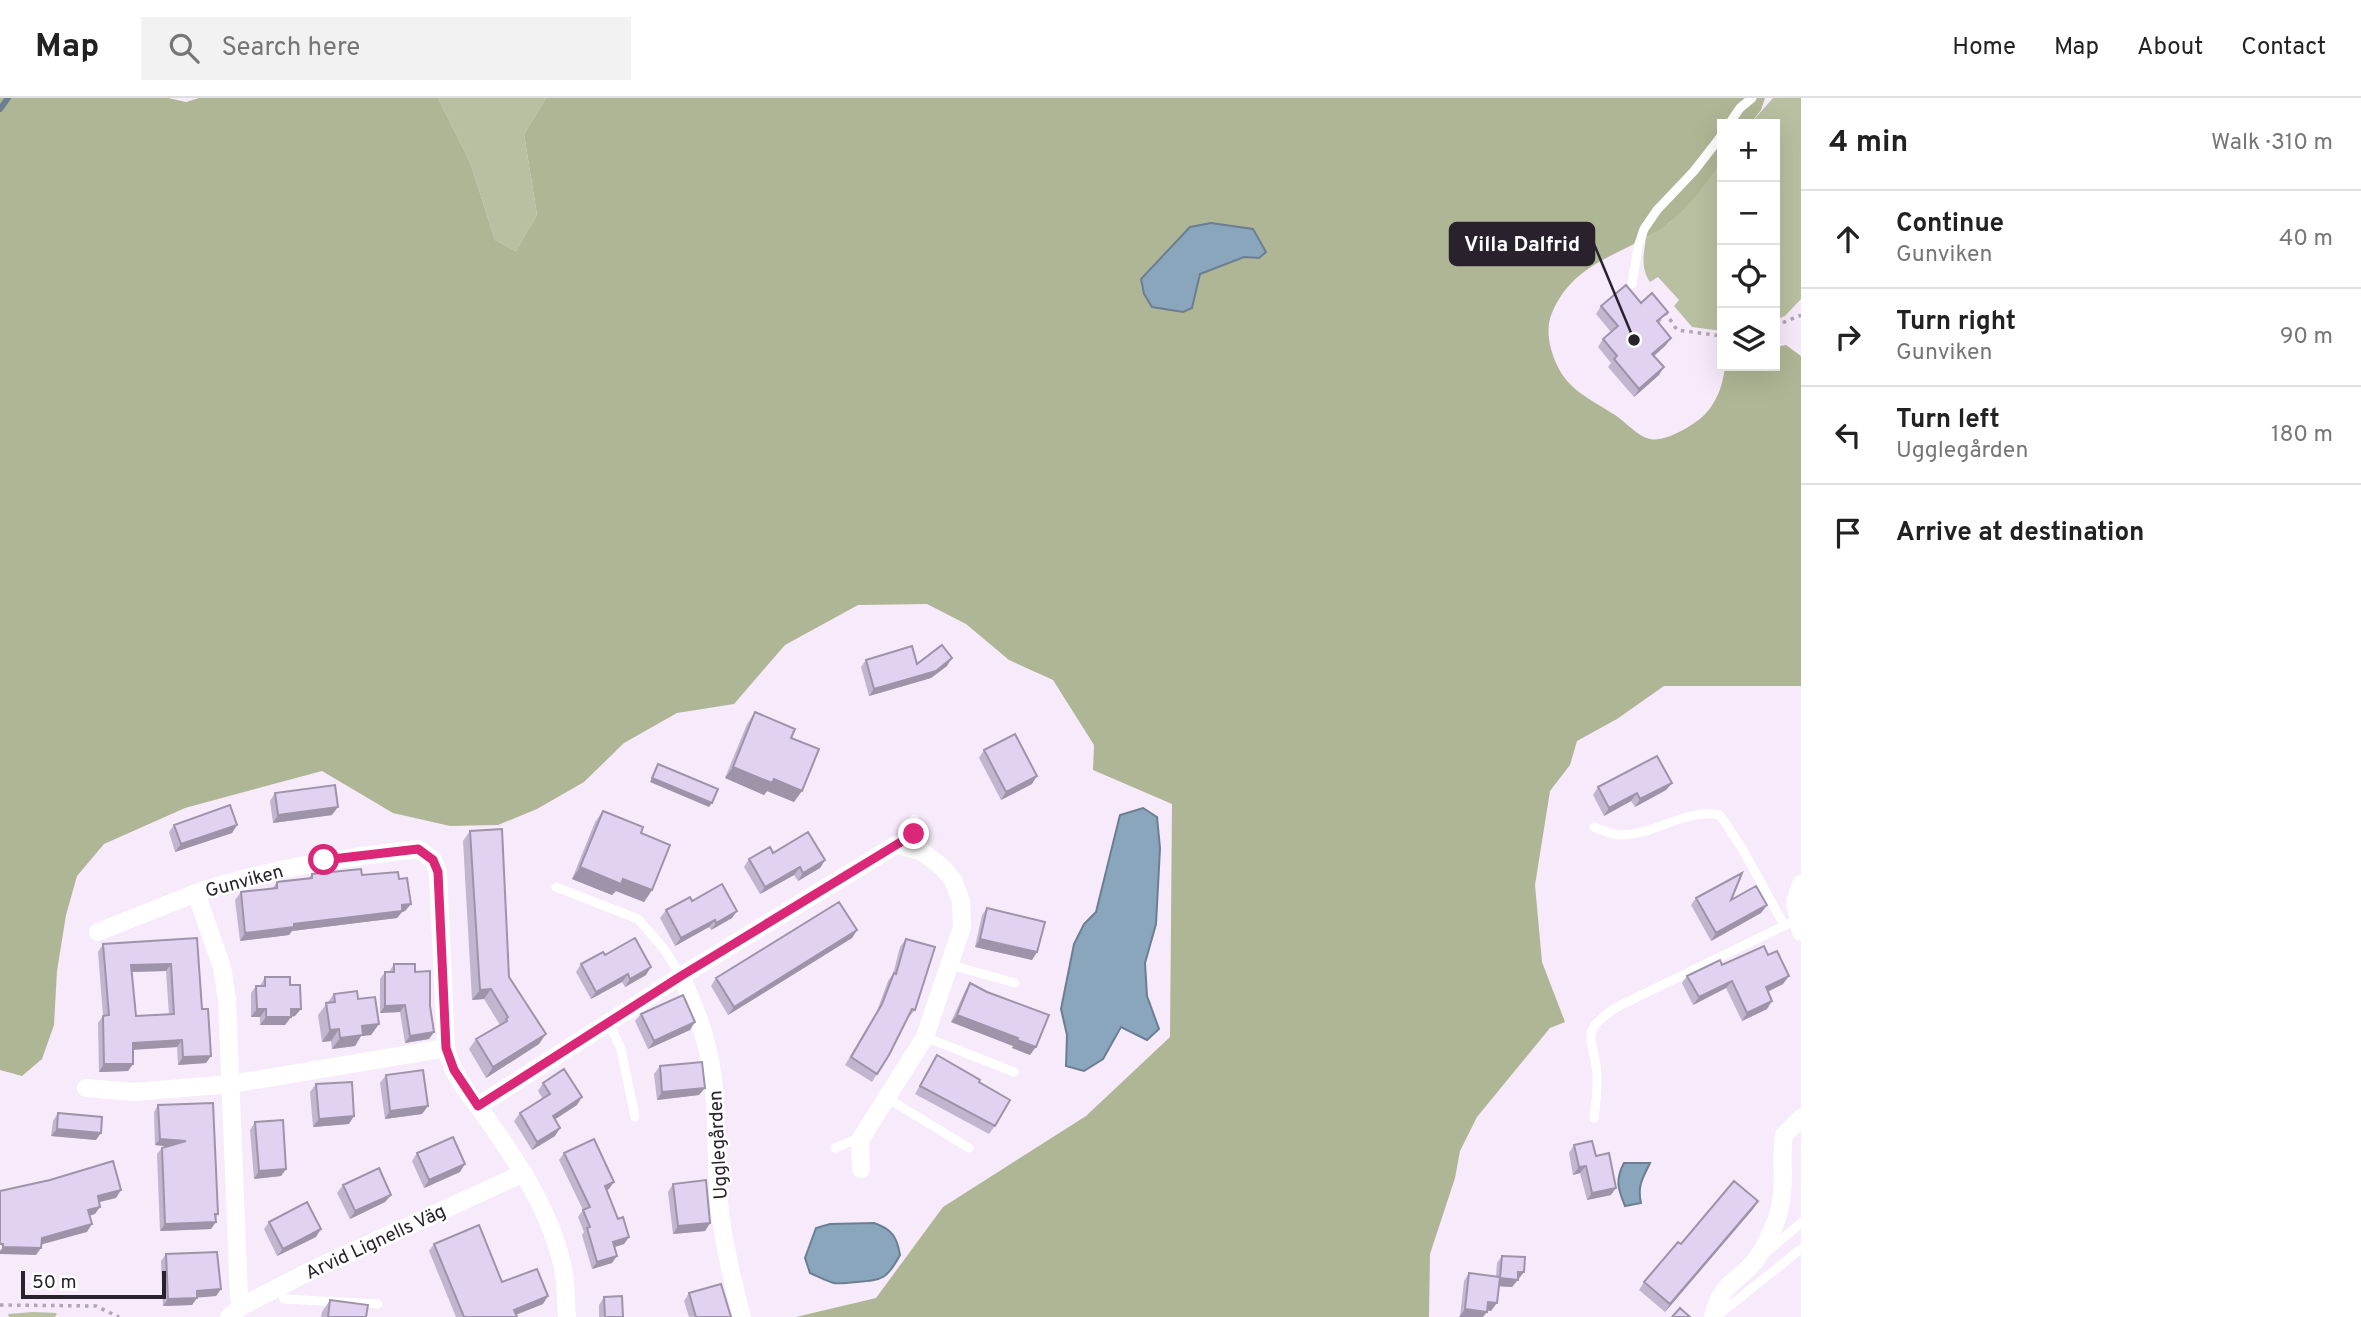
<!DOCTYPE html>
<html lang="en">
<head>
<meta charset="utf-8">
<style>
  body { margin:0; font-family:Overpass,sans-serif; background:#f2f2f2; color:#222 }
  .controls { position:absolute; right:21px; top:21px; display:grid; overflow:hidden; border-radius:0px; box-shadow:0 7px 28px #0002 }
  .controls button { width:63px; height:63px; display:grid; place-items:center; padding:0; border:0; border-bottom:2px solid #e0e0e0; background:#fff; color:#222; font:35px sans-serif }
  .scale { position:absolute; left:21px; bottom:18px; width:145px; box-sizing:border-box; padding-left:7px; border:4px solid #29212c; border-top:0; font-size:19px; line-height:24px; white-space:nowrap; color:#29212c; -webkit-text-stroke:5px #fff; paint-order:stroke }
  .stop { position:absolute; width:21px; height:21px; margin:-16px; border:5px solid #db2777; border-radius:50%; background:#fff }
  .stop.end { background:#db2777; border-color:#fff; box-shadow:0 2px 7px #0008 }
  .list { margin:0; padding:0; list-style:none }
  h2 { display:flex; justify-content:space-between; align-items:center; height:91px; margin:0; padding:0 28px; font-size:30px }
  h2 small { font-size:23px; font-weight:400; color:#767676 }
  .list li { display:grid; grid-template-columns:46px 1fr auto; gap:21px; align-items:center; box-sizing:border-box; height:98px; padding:0 28px; border-top:2px solid #e0e0e0 }
  .list b { display:block; font-size:26px; white-space:nowrap }
  .list p { margin:0; font-size:23px; white-space:nowrap; color:#767676 }
  .list em { font-size:23px; font-style:normal; color:#767676 }
  .icon { flex:none; width:38px; height:38px; fill:none; stroke:currentColor; stroke-width:2; stroke-linecap:round; stroke-linejoin:round }
  .map { position:relative; flex:none; width:1801px; height:1219px; overflow:hidden }
  header { display:flex; align-items:center; gap:42px; box-sizing:border-box; height:98px; padding:0 35px; background:#fff; border-bottom:2px solid #e0e0e0 }
  header strong { font-size:33px }
  nav { display:flex; gap:38px; margin-inline-start:auto; font-size:24px }
  .search { width:490px; height:63px; background:#f2f2f2; display:flex; align-items:center; gap:18px; box-sizing:border-box; padding:0 24px; border-radius:0px; color:#767676; font-size:26px }
  main { display:flex }
  aside { flex:1; background:#fff }
  .map>svg:first-child { display:block }
  .green { fill:#b9c0a1 }
  .forest { fill:#afb695; fill-rule:evenodd }
  .water { fill:#89a6bc; stroke:#6c7e91; stroke-width:2 }
  .lines { fill:none; stroke-linecap:round; stroke-linejoin:round }
  .stream { stroke:#6c7e91; stroke-width:6 }
  .path { stroke:#b0a5b3; stroke-width:3.5; stroke-dasharray:3.5 5; stroke-linecap:butt }
  .lane { stroke:#fff; stroke-width:9 }
  .street { stroke:#fff; stroke-width:18 }
  .wall { fill:#c2b5d0; fill-rule:evenodd }
  .shaded-wall { fill:#9e93a9 }
  .building { fill:#e2d2f2; stroke:#9e93a9; stroke-width:2; fill-rule:evenodd }
  .route { stroke:#db2777; stroke-width:9 }
  .labels { text-anchor:middle; stroke-width:5; stroke-linejoin:round; paint-order:stroke }
  .street-label { font-size:19px; fill:#29212c; stroke:#fff }
  .leader { fill:none; stroke:#29212c; stroke-width:2.5 }
  .callout-dot { fill:#29212c; stroke:#fff; stroke-width:2.5 }
  .callout { fill:#29212c; stroke:#29212c; stroke-width:2.5 }
  .callout-label { font-size:21px; text-anchor:middle; font-weight:bold; fill:#fff }
</style>
</head>
<body>
<header>
<strong>Map</strong>
<div class="search"><svg class="icon" aria-label="search" viewBox="0 0 24 24"><circle cx="10" cy="10" r="6"/><path d="M15 15l6 6"/></svg>Search here</div>
<nav><a>Home</a><a>Map</a><a>About</a><a>Contact</a></nav>
</header>
<main>
<div class="map">
<svg width="1801" height="1219" viewBox="0 0 1801 1219">
  <rect width="100%" height="100%" fill="#f7eafb"/>
  <path class="green" d="M438,0H546L524,36L537,117L516,153L495,142L470,64Z
    M1773,0H1801V201L1785,218L1775,222V26H1750Z
    M1722,63V233L1692,229L1674,208L1679,202L1658,179L1650,184C1640,169 1644,156 1646,140L1670,124Z
    M33,1214L57,1215L55,1219H9L8,1216Z"/>
  <path class="forest" d="M0,0H168L186,4L199,0H438L470,64L495,142L516,153L537,117L524,36L546,0H1765L1761,12L1750,26H1722V63C1706,85 1688,111 1666,127C1625,157 1574,162 1552,215C1547,226 1548,240 1551,251C1562,290 1584,297 1615,317C1626,324 1637,338 1650,341C1664,345 1697,326 1706,315C1712,309 1719,296 1721,288C1724,280 1723,274 1727,268H1775V249L1786,247L1801,258V588H1664L1617,621L1577,643L1570,667L1550,693L1535,787L1542,864L1565,924L1550,930L1477,1019L1460,1053L1455,1080L1430,1156L1429,1219H796L876,1200L943,1109L1086,1018L1170,939L1172,706L1093,672L1094,647L1053,582L1009,562L966,526L927,506L858,507L785,547L734,606L677,615L624,645L584,684L537,711L498,727L450,728L393,715L322,673L185,710L104,746L77,778L66,817L57,873L54,927L42,961L22,978L0,972ZM1168,154H1266L1259,160L1244,159L1200,176L1192,210L1141,181Z"/>
  <path class="water" d="M1211,125L1253,131L1266,154L1259,160L1244,159L1200,176L1192,210L1183,214L1152,209L1144,196L1141,181L1190,129Z
    M1143,710L1157,719L1160,750L1156,826L1145,865L1147,898L1159,931L1147,942L1121,929L1103,961L1084,973L1066,968L1067,937L1061,911L1074,846L1084,826L1096,814L1120,717Z
    M1624,1065H1650C1643,1080 1637,1087 1641,1105L1625,1108C1618,1091 1615,1082 1624,1065Z
    M874,1125C892,1131 897,1139 900,1157C887,1181 883,1182 857,1184C831,1187 834,1186 810,1175L805,1160L816,1130L830,1126Z"/>
  <g class="lines">
    <path class="stream" d="M0,11L8,0"/>
    <path class="path" d="M1665,214L1677,232L1722,238
      M1775,228L1801,217
      M0,1207L96,1208L119,1219"/>
    <path class="lane" d="M1729,26L1740,10L1752,0
      M1632,186L1638,149L1644,131L1657,112L1694,73L1722,37
      M914,721V736
      M1594,729C1602,732 1611,737 1621,737C1655,737 1686,710 1720,717L1743,752L1784,827
      M898,746L922,731
      M556,789L638,821L664,851L681,878
      M951,867L1015,885
      M609,925L621,951L635,1019
      M925,939L1014,974
      M887,1000L969,1050
      M1594,1020C1596,1005 1598,990 1597,975C1593,937 1578,935 1617,909L1798,821
      M835,1050L861,1039
      M1764,1156L1801,1125
      M279,1189L284,1201L378,1206
      M1717,1218L1801,1151"/>
    <path class="street" d="M1801,786L1795,804L1801,834
      M98,834L196,795
      M681,878C691,901 701,924 707,949C719,995 715,1045 718,1093C721,1135 731,1178 742,1219
      M86,990L134,994L232,986L446,950
      M242,1208L239,1199L227,901L222,869L196,795C268,770 342,760 418,751L433,762L438,774L446,950C451,972 464,991 478,1008
      M229,1219L242,1208L308,1174L524,1075
      M567,1219C566,1205 566,1190 564,1176C553,1113 514,1059 478,1008L681,878L896,747L921,753L942,769L953,782L961,803L962,829L925,939L860,1042L861,1071
      M1713,1219C1721,1181 1746,1181 1761,1154C1769,1140 1777,1124 1780,1109C1786,1085 1780,1061 1784,1037L1801,1020"/>
  </g>
  <path class="wall" d="M1641,205L1662,222L1659,225L1666,247L1654,258L1659,277L1634,299L1608,269L1611,265L1598,249L1603,241L1611,234L1596,216L1601,208Z
    M866,562L917,566L947,568L931,580L869,598L861,569Z
    M755,614L791,640L794,704L767,693L764,697L725,680L747,626Z
    M984,652L1032,686L1001,702L979,660Z
    M1672,685L1666,692L1635,709L1631,703L1604,718L1593,697L1598,689Z
    M275,695L332,717L273,725L270,703Z
    M603,713L641,735L652,792L644,804L616,793L612,797L572,781L595,724Z
    M174,727H237L232,735L175,754L169,734Z
    M470,733L509,879L539,946L486,980L469,951L476,941L500,927L484,901L472,902L463,743Z
    M773,755L825,762L820,770L798,783L794,777L760,796L744,769L749,761Z
    M312,776L362,777L399,781L411,806L405,813L402,814L397,820L292,833L289,837L240,843L235,802L241,794L272,791L277,784L309,780Z
    M1696,800L1731,802L1767,807L1761,815L1711,843L1691,807Z
    M987,810L1037,854L1032,862L975,849L982,817Z
    M666,812L732,820L711,832L709,829L675,848L660,820Z
    M857,832L852,840L728,917L711,888L716,880Z
    M197,840L202,911L211,958L206,965L178,967L177,949L133,952V966L128,973L99,974L98,925L103,918L98,854L103,846ZM166,873L169,916L136,918L132,874Z
    M906,841L915,912L909,919H908L889,957L872,984L845,967L877,913L888,883L893,876L900,849Z
    M605,857L646,877L625,889L622,884L591,901L576,874L581,866Z
    M394,866L415,874L430,908L434,934L429,941L405,945L400,914L380,915V881L385,874H389Z
    M1722,867L1783,886L1768,894L1767,911L1742,923L1726,890L1693,907L1682,885L1687,878Z
    M265,879L290,887L295,918L291,919L285,927H260V919H251V895L256,888H260Z
    M970,885L987,894L1030,957L1012,950L1013,948L951,924L965,893Z
    M334,896L358,901L379,926L371,937L361,938L355,948L332,951L331,943L322,944L318,917Z
    M641,916L690,932L648,951L635,923Z
    M937,957L979,984L995,1028L989,1036L915,996Z
    M660,968L699,997L657,1002L654,976Z
    M386,977L428,1008L422,1016L385,1021L380,985Z
    M543,985L577,1007L555,1021V1038L532,1052L514,1023L520,1015L543,1001L538,993Z
    M316,986L349,1026L313,1029L310,994Z
    M158,1007L218,1116L211,1131L160,1133L157,1056L162,1050L166,1048L155,1047L154,1014Z
    M58,1015L96,1042L51,1038L53,1023Z
    M255,1024L286,1071L281,1078L254,1081L250,1032Z
    M1574,1047L1596,1058L1611,1097L1587,1102L1580,1075L1573,1077L1569,1055Z
    M417,1055L460,1074L424,1090L412,1063Z
    M564,1055L609,1091L607,1092L618,1121L629,1139L624,1146L615,1149L612,1165L592,1171L582,1137L584,1134L578,1119L583,1112L559,1062Z
    M673,1086L710,1125L705,1133L673,1136L668,1094Z
    M343,1087L391,1097L385,1104L350,1121L337,1095Z
    M1753,1111L1665,1214L1639,1192L1644,1184L1681,1146Z
    M269,1124L316,1139L277,1158L264,1131Z
    M434,1146L502,1184L543,1206L516,1217L517,1219H456L429,1153Z
    M166,1156L221,1191L216,1198L197,1199L192,1207L163,1208L161,1163Z
    M1502,1158L1524,1174L1512,1189L1499,1188L1491,1213L1487,1212L1483,1219H1460L1464,1183L1469,1175L1496,1178L1497,1165Z
    M689,1195L731,1219H689L684,1203Z
    M604,1199L623,1219H599V1207Z
    M330,1202L366,1219H321L322,1214Z"/>
  <path class="shaded-wall" d="M1671,240L1666,247L1647,264L1652,256Z
    M1664,269L1659,277L1634,299L1639,291Z
    M952,560L947,568L931,580L869,598L874,591Z
    M733,669L774,681L802,693L794,704L767,693L764,697L725,680Z
    M1037,678L1032,686L1001,702L1006,694Z
    M652,680L712,705L709,709L650,684Z
    M1672,685L1666,692L1635,709L1640,701Z
    M1637,695L1631,703L1604,718L1609,710Z
    M338,709L332,717L273,725L278,717Z
    M237,727L232,735L175,754L181,746Z
    M825,762L820,770L798,783L803,775Z
    M580,769L623,781L652,792L644,804L616,793L612,797L572,781Z
    M800,769L794,777L760,796L765,789Z
    M411,806L405,813L402,814L397,820L292,833L289,837L240,843L245,835Z
    M1767,807L1761,815L1711,843L1716,835Z
    M737,813L732,820L711,832L716,825Z
    M715,822L709,829L675,848L681,840Z
    M857,832L852,840L728,917L734,909Z
    M980,841L1037,854L1032,862L975,849Z
    M171,866L166,873L126,874L131,867Z
    M651,869L646,877L625,889L630,881Z
    M628,876L622,884L591,901L596,894Z
    M1789,878L1783,886L1760,897L1766,889Z
    M1732,883L1726,890L1693,907L1699,899Z
    M491,891L484,901L472,902L480,892Z
    M1772,903L1767,911L1742,923L1747,915Z
    M405,907L400,914L380,915L385,908Z
    M257,911H266L260,919H251Z
    M291,911H301L295,918L285,919Z
    M957,917L1018,940L1013,948L951,924Z
    M266,919H291L285,927H260Z
    M695,924L690,932L648,951L654,943Z
    M379,926L371,937L361,938L355,948L332,951L340,940L362,928Z
    M339,931L331,943L322,944L330,932Z
    M434,934L429,941L405,945L410,938Z
    M546,936L539,946L486,980L493,969Z
    M182,942L177,949L128,952L133,945Z
    M1017,942L1036,949L1030,957L1012,950Z
    M211,958L206,965L178,967L183,959Z
    M104,966H133L128,973L99,974Z
    M705,990L699,997L657,1002L662,994Z
    M582,999L577,1007L548,1026L553,1018Z
    M428,1008L422,1016L385,1021L390,1013Z
    M354,1018L349,1026L313,1029L319,1021Z
    M560,1030L555,1038L532,1052L537,1044Z
    M57,1031L101,1035L96,1042L51,1038Z
    M160,1041L186,1043L181,1050L155,1047Z
    M465,1066L460,1074L424,1090L429,1082Z
    M1586,1068L1580,1075L1573,1077L1579,1069Z
    M286,1071L281,1078L254,1081L259,1073Z
    M614,1084L609,1091L600,1095L605,1088Z
    M1616,1090L1611,1097L1587,1102L1592,1095Z
    M121,1092L116,1100L92,1106L98,1098Z
    M391,1097L385,1104L350,1121L355,1113Z
    M1758,1103L1753,1111L1665,1214L1670,1206Z
    M100,1109L95,1116L83,1120L88,1112Z
    M216,1124L211,1131L160,1133L165,1126Z
    M710,1125L705,1133L673,1136L678,1128Z
    M92,1126L87,1134L36,1148L42,1140Z
    M321,1131L316,1139L277,1158L283,1151Z
    M629,1139L624,1146L608,1151L613,1144Z
    M3,1149L41,1150L36,1157L0,1156V1153Z
    M617,1158L612,1165L592,1171L597,1164Z
    M1518,1174H1524L1512,1189L1495,1188L1500,1180Z
    M221,1191L216,1198L192,1200L197,1193Z
    M548,1198L543,1206L510,1219L514,1212Z
    M197,1200L192,1207L163,1208L168,1201Z
    M1488,1204L1497,1205L1491,1213L1483,1212Z
    M1465,1211L1487,1214L1483,1219H1459Z"/>
  <path class="building" d="M1626,187L1641,205L1652,195L1668,214L1657,223L1671,240L1652,256L1664,269L1639,291L1614,261L1617,258L1603,241L1618,228L1601,208Z
    M942,547L952,560L936,573L874,591L866,562L912,548L917,566Z
    M755,614L795,631L791,640L819,651L802,693L774,681L772,685L733,669Z
    M1015,636L1037,678L1006,694L984,652Z
    M1657,658L1672,685L1640,701L1637,695L1609,710L1598,689Z
    M658,666L718,691L712,705L652,680Z
    M335,687L338,709L278,717L275,695Z
    M230,707L237,727L181,746L174,727Z
    M603,713L643,729L641,735L670,747L652,792L623,781L621,786L580,769Z
    M502,731L509,879L546,936L493,969L476,941L507,923L506,921L508,919L491,891L480,892L470,733Z
    M808,734L825,762L803,775L800,769L765,789L749,761L770,749L773,755Z
    M361,771L362,777L398,774L399,781L407,780L411,806L402,807V813L294,826V829L245,835L241,794L277,790V784L312,780V776Z
    M1742,775L1731,802L1756,788L1767,807L1716,835L1696,800Z
    M722,786L737,813L716,825L715,822L681,840L666,812L690,799L692,803Z
    M839,804L857,832L734,909L716,880Z
    M987,810L1045,824L1037,854L980,841Z
    M197,840L202,911H208L211,958L183,959L182,942L133,945V966H104L103,918L109,917L103,846ZM171,866L174,916L136,918L131,867Z
    M635,840L651,869L630,881L628,876L596,894L581,866L603,854L605,857Z
    M906,841L935,849L915,912L912,911L889,957L877,976L851,959L882,906L894,875L896,876Z
    M1764,848L1768,857L1777,853L1789,878L1766,889L1772,903L1747,915L1732,883L1699,899L1687,878L1720,862L1722,867Z
    M394,866H415V874L430,873V908L434,934L410,938L405,907L385,908V874H394Z
    M265,879H290V887H300L301,911H291V919H266V911H257L256,888H265Z
    M970,885L987,894L1049,917L1036,949L1017,942L1018,940L957,917Z
    M357,893L358,901L375,899L379,926L362,928L363,937L340,940L339,931L330,932L326,905L335,904L334,896Z
    M683,897L695,924L654,943L641,916Z
    M937,957L980,982L979,984L1010,1002L995,1028L920,988Z
    M702,964L705,990L662,994L660,968Z
    M564,971L582,999L553,1018L560,1030L537,1044L520,1015L550,996L543,985Z
    M423,972L428,1008L390,1013L386,977Z
    M352,984L354,1018L319,1021L316,986Z
    M213,1005L218,1116H215L216,1124L165,1126L162,1050L186,1043L160,1041L158,1007Z
    M58,1015L102,1019L101,1035L57,1031Z
    M283,1022L286,1071L259,1073L255,1024Z
    M453,1039L465,1066L429,1082L417,1055Z
    M594,1041L614,1084L605,1088L618,1121L623,1119L629,1139L613,1144L617,1158L597,1164L587,1130L590,1129L583,1112L590,1109L564,1055Z
    M1592,1043L1596,1058L1609,1055L1616,1090L1592,1095L1586,1068L1579,1069L1574,1047Z
    M113,1063L121,1092L98,1098L100,1109L88,1112L92,1126L42,1140L41,1150L3,1149V1146H0V1093L50,1082Z
    M379,1070L391,1097L355,1113L343,1087Z
    M706,1082L710,1125L678,1128L673,1086Z
    M1734,1083L1758,1103L1670,1206L1644,1184L1678,1144L1681,1146Z
    M307,1104L321,1131L283,1151L269,1124Z
    M479,1127L502,1184L537,1171L548,1198L514,1212L517,1219H464L434,1146Z
    M217,1154L221,1191L197,1193V1200L168,1201L166,1156Z
    M1502,1158L1525,1159L1524,1174H1518V1182L1500,1180Z
    M1469,1175L1500,1179L1497,1205L1488,1204L1487,1214L1465,1211Z
    M721,1186L731,1219H696L689,1195Z
    M622,1198L623,1219H605L604,1199Z
    M330,1202L368,1207L366,1219H328Z
    M1680,1210L1690,1219H1672Z"/>
  <g class="lines">
    <path class="route" d="M324,762L418,751L433,762L438,774L446,950L454,972L478,1008L681,878L914,736"/>
  </g>
  <g class="labels">
    <g class="street-label">
      <text transform="translate(244 782) rotate(-15)" y="7">Gunviken</text>
      <text transform="translate(717 1047) rotate(-93)" y="7">Ugglegården</text>
      <text transform="translate(375 1143) rotate(-25)" y="7">Arvid Lignells Väg</text>
    </g>
  </g>
  <path class="leader" d="M1634 242L1594 146"/>
  <circle class="callout-dot" cx="1634" cy="242" r="7"/>
  <rect class="callout" x="1450" y="125" width="144" height="42" rx="7"/>
  <g class="callout-label">
    <text x="1522" y="153">Villa Dalfrid</text>
  </g>
</svg>
<div class="controls">
<button>+</button>
<button>−</button>
<button><svg class="icon" aria-label="locate" viewBox="0 0 24 24"><circle cx="12" cy="12" r="6"/><path d="M12 2v4M12 18v4M2 12h4M18 12h4"/></svg></button>
<button><svg class="icon" aria-label="layers" viewBox="0 0 24 24"><path d="M12 4l9 5-9 5-9-5zM3 14l9 5 9-5"/></svg></button>
</div>
<div class="scale">50 m</div>
<div class="stop" style="left:324px;top:762px"></div>
<div class="stop end" style="left:914px;top:736px"></div>
</div>
<aside>
<h2>4 min<small>Walk · 310 m</small></h2>
<ul class="list">
<li><svg class="icon" aria-label="ahead" viewBox="0 0 24 24"><path d="M12 20V5M6 11l6-6 6 6"/></svg><div><b>Continue</b><p>Gunviken</p></div><em>40 m</em></li>
<li><svg class="icon" aria-label="right" viewBox="0 0 24 24"><path d="M7 20v-9h11M14 6l5 5-5 5"/></svg><div><b>Turn right</b><p>Gunviken</p></div><em>90 m</em></li>
<li><svg class="icon" aria-label="left" viewBox="0 0 24 24"><path d="M17 20v-9H6M10 6l-5 5 5 5"/></svg><div><b>Turn left</b><p>Ugglegården</p></div><em>180 m</em></li>
<li><svg class="icon" aria-label="arrive" viewBox="0 0 24 24"><path d="M6 21V4h12l-3 4 3 4H6"/></svg><div><b>Arrive at destination</b></div></li>
</ul>
</aside>
</main>
</body>
</html>
